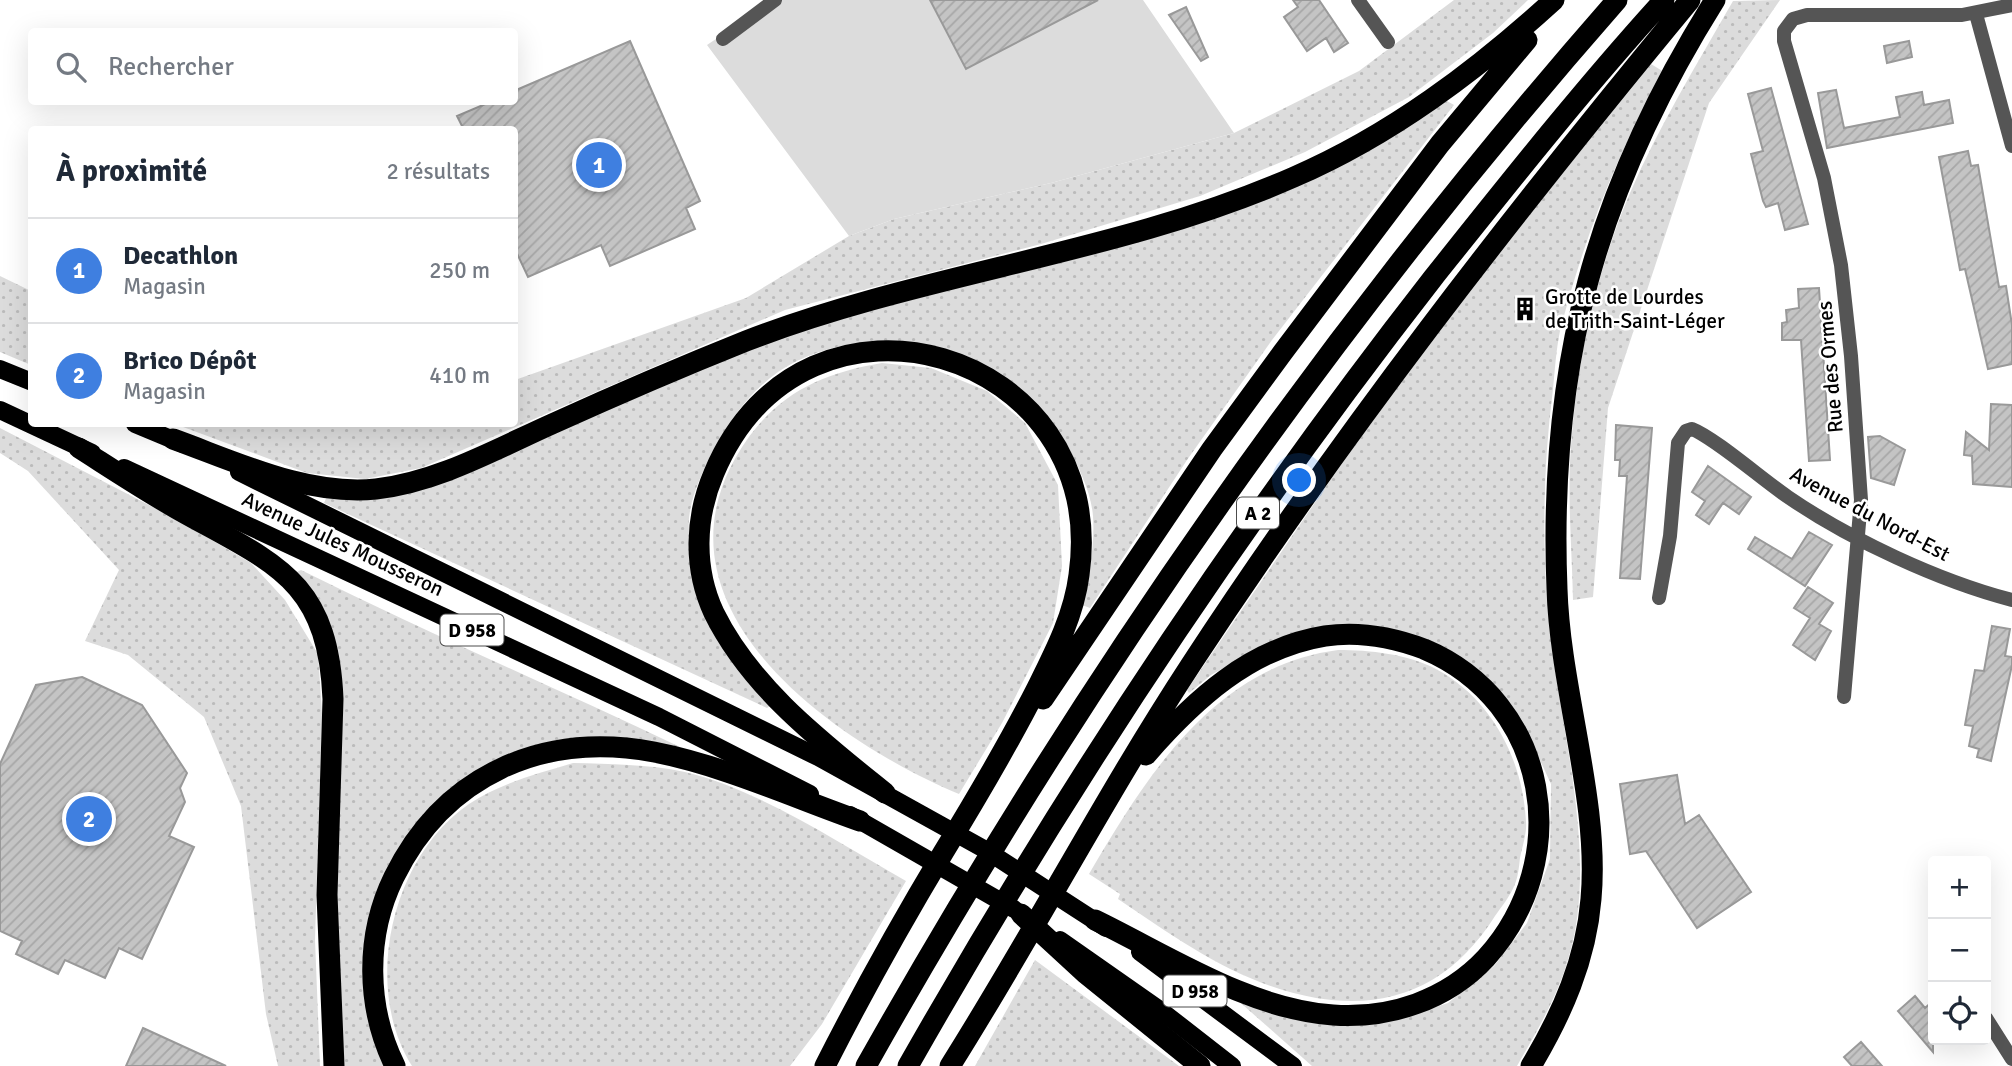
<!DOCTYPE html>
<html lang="fr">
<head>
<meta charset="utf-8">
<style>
  body { margin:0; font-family:Signika,sans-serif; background:#f6f6f7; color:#1f2937 }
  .controls { position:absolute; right:21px; bottom:21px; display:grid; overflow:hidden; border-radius:7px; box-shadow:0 7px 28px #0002 }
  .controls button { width:63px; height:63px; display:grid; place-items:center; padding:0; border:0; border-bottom:2px solid #e0e1e3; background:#fff; color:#1f2937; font:35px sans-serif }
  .you { position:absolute; left:1300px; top:481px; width:24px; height:24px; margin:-18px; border:5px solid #fff; border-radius:50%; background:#1a73e8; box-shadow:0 0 0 10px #1a73e833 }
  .badge { display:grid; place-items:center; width:46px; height:46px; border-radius:50%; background:#2563eb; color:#fff; font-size:23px; font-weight:700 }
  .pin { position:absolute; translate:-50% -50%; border:4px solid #fff; box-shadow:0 2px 7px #0006 }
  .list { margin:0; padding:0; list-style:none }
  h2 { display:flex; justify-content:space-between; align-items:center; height:91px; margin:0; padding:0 28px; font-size:30px }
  h2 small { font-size:23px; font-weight:400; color:#747a83 }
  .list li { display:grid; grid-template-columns:46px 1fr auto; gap:21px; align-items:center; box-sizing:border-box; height:105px; padding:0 28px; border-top:2px solid #e0e1e3 }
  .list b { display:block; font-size:26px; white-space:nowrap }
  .list p { margin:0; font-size:23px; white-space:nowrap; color:#747a83 }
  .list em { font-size:23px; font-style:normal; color:#747a83 }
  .icon { flex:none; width:38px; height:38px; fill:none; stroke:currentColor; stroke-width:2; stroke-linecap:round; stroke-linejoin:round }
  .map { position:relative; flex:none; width:2012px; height:1066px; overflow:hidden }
  .search { position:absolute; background:#fff; box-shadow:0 7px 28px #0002; left:28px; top:28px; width:490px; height:77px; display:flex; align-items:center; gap:18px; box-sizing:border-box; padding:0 24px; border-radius:7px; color:#747a83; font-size:26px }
  .panel { position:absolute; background:#fff; box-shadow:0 7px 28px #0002; left:28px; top:126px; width:490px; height:301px; border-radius:7px }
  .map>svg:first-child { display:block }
  .grass { fill:url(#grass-dots) }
  .park { fill:#dcdcdc }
  .building { fill:url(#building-hatch); stroke:#999; stroke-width:2 }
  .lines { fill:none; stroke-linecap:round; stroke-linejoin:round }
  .street { stroke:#555; stroke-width:14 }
  .primary { stroke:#000; stroke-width:18 }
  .highway { stroke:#000; stroke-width:21 }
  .labels { text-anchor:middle; stroke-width:5; stroke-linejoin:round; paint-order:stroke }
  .shield { fill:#fff; stroke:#4c4c4c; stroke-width:2 }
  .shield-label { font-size:19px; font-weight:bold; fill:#000 }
  .poi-label { font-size:21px; fill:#000; stroke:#fff; text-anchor:start }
  .street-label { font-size:21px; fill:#000; stroke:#fff }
</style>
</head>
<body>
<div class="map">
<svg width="2012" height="1066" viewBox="0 0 2012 1066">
  <defs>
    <pattern id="grass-dots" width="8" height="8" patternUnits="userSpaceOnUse" patternTransform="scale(1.75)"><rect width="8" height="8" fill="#dcdcdc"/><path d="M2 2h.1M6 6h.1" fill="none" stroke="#bbb" stroke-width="1.8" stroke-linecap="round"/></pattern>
    <pattern id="building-hatch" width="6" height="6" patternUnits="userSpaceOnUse" patternTransform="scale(1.75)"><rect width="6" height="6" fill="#c4c4c4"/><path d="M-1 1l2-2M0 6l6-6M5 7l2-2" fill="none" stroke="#a7a7a7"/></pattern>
  </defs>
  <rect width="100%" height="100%" fill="#fff"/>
  <path class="grass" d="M1454,0H1528L1493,33L1409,97L1305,152L1200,196L1041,244L785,310L421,468L365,479L307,473L175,424H514L515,380L746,298L849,236L894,219L1051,183L1234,133L1359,71Z
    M1780,0L1709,103L1608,408L1593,597L1573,600C1572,549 1567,496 1571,446C1577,360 1596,272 1630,193C1659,126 1697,64 1733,1Z
    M1651,64L1664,72C1617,152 1583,241 1560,331C1556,350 1555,370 1553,389C1544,459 1542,529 1547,600C1554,711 1601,849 1569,956C1558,996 1537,1031 1517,1066H1312L1234,997L1301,1019L1364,1025L1405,1017L1448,1003L1494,966L1527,923L1550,859L1551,784L1528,734L1464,663L1321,627L1274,640L1211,675L1189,693L1187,690L1329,482L1450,312Z
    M1447,101L1454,105L1272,340L1187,460L1090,608L1082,605C1089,576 1095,546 1093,516C1091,492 1079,468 1068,447C1015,352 896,315 797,361C759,379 731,416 712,453C700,477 684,510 690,539C692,553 704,569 710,581C730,623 750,664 770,706L767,708L324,503L327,496L372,498L734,353L888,301L1308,178Z
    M0,276L31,291V365L0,352Z
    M882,363L931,368L987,391L1025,423L1058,485L1062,566L1053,623L1002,723L959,794C835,742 648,611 736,457C770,398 816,374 882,363Z
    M0,428L176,519L251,563L285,600L318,654L322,713L315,940L320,1066H278L266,1014L241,806L204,717L128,655L85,641L119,570L28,471L0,453Z
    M301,570C425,632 554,687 680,747L608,739L466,779L428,810L394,856L379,888L387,1066H342L335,859L343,711L339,653L325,614L297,572Z
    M1338,650C1370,650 1408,654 1436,669C1492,699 1523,760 1526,822C1527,834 1522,847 1520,858C1519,867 1518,877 1515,884C1511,895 1502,906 1495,916C1453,982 1395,1011 1316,998C1241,985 1180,941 1118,899L1120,894L1089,874C1147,775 1215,666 1338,650Z
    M573,763C610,764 647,764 685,772C758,789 841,844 906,881L822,1024L790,1066H412C362,987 391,857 469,804C500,783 537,774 573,763Z
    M1035,960L1179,1066H975Z"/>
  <path class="park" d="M774,0H1143L1234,133L1051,183L894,219L849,236L707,45Z"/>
  <path class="building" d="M930,0H1098L966,69Z
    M1293,0H1319L1348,43L1334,52L1326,38L1307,51L1284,17L1298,7Z
    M1186,7L1208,57L1201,61L1169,15Z
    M630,41L700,201L686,208L695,229L610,266L601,245L528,277L514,247V130H464L457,116L490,102H514V91Z
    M1909,41L1912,57L1887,63L1884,46Z
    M1771,88L1808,224L1785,230L1778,203L1766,207L1763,201L1751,154L1763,151L1748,94Z
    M1836,90L1844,128L1900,117L1896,97L1922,92L1924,105L1949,100L1953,123L1827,148L1818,93Z
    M1968,151L1971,166L1978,165L1999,287L2006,286L2012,325V364L1988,369L1965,269L1960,270L1939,157Z
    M1819,288L1830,460L1809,461L1801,340H1782V323L1787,322L1786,310L1799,308L1798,289Z
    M1991,404L2012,405V487L1973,484L1972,456L1964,455L1966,432L1989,450Z
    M1616,425L1652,428L1640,579L1620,578L1627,476H1619L1620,460H1615Z
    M1880,436L1905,450L1894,485L1871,478L1868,437Z
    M1708,466L1751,497L1739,514L1723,503L1709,524L1696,515L1705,501L1692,492Z
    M1809,532L1832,545L1805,586L1748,549L1755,537L1792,559Z
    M1808,587L1833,603L1819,624L1831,631L1815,660L1793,645L1810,618L1794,608Z
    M1992,626L2010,629L2005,656L2012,657V665L1991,761L1977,757L1979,749L1969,746L1973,726L1965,725L1975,670L1984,671Z
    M82,677L142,705L187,773L180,788L185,802L169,836L194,847L142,959L119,948L105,978L65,960L58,974L16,954L22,941L0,931V764L36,685Z
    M1677,775L1685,824L1699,815L1751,892L1697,928L1646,851L1630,854L1620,784Z
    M1915,996L1925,1008L1933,1001V1052L1898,1011Z
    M143,1028L226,1066H126Z
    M1861,1042L1882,1066H1852L1844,1057Z"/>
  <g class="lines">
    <path class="street" d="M1358,0L1388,42
      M1976,14L2012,146
      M723,39L775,0
      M1659,598L1670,536L1678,443L1686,431L1692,429C1715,438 1764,481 1788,497C1851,540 1939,581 2012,600
      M1844,697L1861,500L1851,356L1841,265L1824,178L1784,41V31L1793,19L1807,15H1962L2012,5
      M1986,1018L2012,1059"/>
    <path class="primary" d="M0,369L32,382
      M0,410L92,453
      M135,424L183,444
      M124,468L659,717L810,794
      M239,472L818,757L984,849L1106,928
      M850,815L1014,909
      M1060,940L1160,1010L1232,1066
      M1140,952L1293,1066"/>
    <path class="highway" d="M173,439C237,462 306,496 376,489C438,482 496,449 552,424C616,395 681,367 746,341C924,272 1119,254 1294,177C1391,135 1476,71 1554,0
      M79,448C112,469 145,491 179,510C273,563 328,578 333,699L327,895L334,1066
      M1043,699L1212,449L1283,352L1440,144L1527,40
      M1021,914L1085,973L1200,1066
      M1095,920C1169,956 1249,1009 1333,1015C1390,1019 1447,1000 1486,958C1575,860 1550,702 1424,649C1392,637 1359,631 1325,636C1250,648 1194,700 1146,755
      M395,1066C366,1007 365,936 394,877C444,775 543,731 654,752C725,766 792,797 860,821
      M825,1066C862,993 901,923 943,853C976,799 1008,745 1037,688C1055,652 1074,615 1079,575C1111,350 805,257 714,473C695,517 693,568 714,613C751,688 822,742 885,793
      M866,1066C1080,685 1329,328 1617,0
      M908,1066C1064,791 1238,528 1433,278C1508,184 1583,89 1664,0
      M950,1066C1034,933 1106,794 1192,663C1344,431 1513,214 1690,0
      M1531,1066C1562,1014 1586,960 1591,899C1600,801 1560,690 1557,589C1548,364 1596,190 1715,0"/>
  </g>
  <defs>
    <g id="building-bare" transform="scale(1.89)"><path d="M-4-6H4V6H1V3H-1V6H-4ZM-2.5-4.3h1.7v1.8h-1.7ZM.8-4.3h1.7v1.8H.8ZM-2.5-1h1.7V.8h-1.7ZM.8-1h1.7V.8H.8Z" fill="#000" stroke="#fff" stroke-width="2.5" paint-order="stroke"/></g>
  </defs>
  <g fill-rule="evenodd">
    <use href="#building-bare" x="1525" y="309"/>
  </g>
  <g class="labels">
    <g class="shield">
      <rect x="1237" y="497.5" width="42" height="31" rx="5"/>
      <rect x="440.5" y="614.5" width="63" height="31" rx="5"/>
      <rect x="1163.5" y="975.5" width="63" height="31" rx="5"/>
    </g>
    <g class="shield-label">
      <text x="1258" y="520">A 2</text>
      <text x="472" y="637">D 958</text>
      <text x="1195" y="998">D 958</text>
    </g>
    <g class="poi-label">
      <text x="1545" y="304">Grotte de Lourdes<tspan x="1545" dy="24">de Trith-Saint-Léger</tspan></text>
    </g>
    <g class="street-label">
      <text transform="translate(1830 367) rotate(-95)" y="7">Rue des Ormes</text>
      <text transform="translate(1870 514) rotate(28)" y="7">Avenue du Nord-Est</text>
      <text transform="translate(343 544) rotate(25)" y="7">Avenue Jules Mousseron</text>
    </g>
  </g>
</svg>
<div class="controls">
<button>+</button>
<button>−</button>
<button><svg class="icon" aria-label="locate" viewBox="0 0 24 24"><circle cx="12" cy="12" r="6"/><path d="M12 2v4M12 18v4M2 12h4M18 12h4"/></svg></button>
</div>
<div class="you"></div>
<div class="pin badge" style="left:599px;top:165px;background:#3f7fe0">1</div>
<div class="pin badge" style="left:89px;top:819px;background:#3f7fe0">2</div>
<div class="search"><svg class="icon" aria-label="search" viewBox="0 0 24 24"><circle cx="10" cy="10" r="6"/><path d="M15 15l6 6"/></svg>Rechercher</div>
<section class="panel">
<h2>À proximité<small>2 résultats</small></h2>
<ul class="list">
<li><span class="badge" style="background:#3f7fe0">1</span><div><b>Decathlon</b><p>Magasin</p></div><em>250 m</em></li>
<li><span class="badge" style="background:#3f7fe0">2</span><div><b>Brico Dépôt</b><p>Magasin</p></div><em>410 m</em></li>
</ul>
</section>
</div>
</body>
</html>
